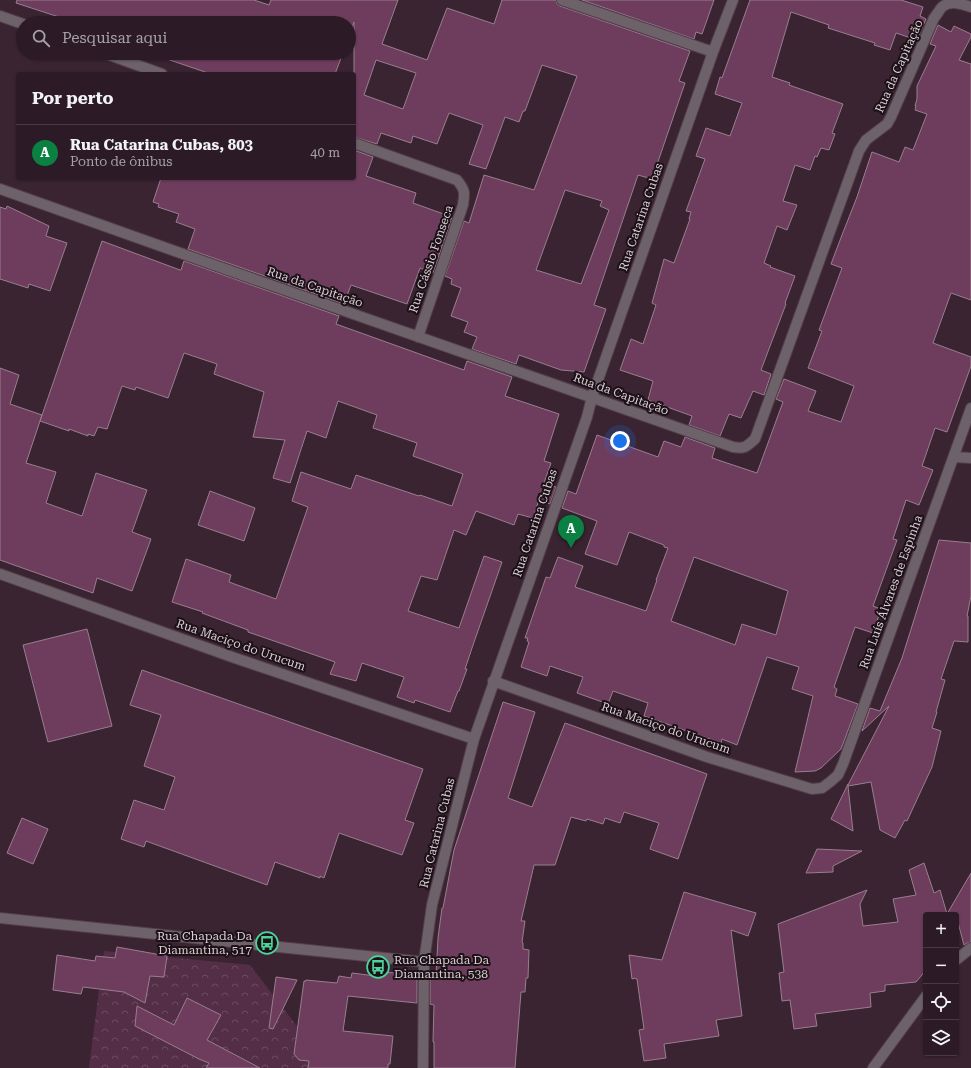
<!DOCTYPE html>
<html lang="pt">
<head>
<meta charset="utf-8">
<style>
  body { margin:0; font-family:"Roboto Serif",serif; background:#382832; color:#f1f3f6 }
  .controls { position:absolute; right:12px; bottom:12px; display:grid; overflow:hidden; border-radius:4px; box-shadow:0 1px 3px #0004 }
  .controls button { width:36px; height:36px; display:grid; place-items:center; padding:0; border:0; border-bottom:1px solid #483943; background:#2c1b26; color:#f1f3f6; font:20px sans-serif }
  .you { position:absolute; left:620px; top:441px; width:14px; height:14px; margin:-10px; border:3px solid #fff; border-radius:50%; background:#1a73e8; box-shadow:0 0 0 6px #1a73e833 }
  .badge { display:grid; place-items:center; width:26px; height:26px; border-radius:50%; background:#0b8043; color:#fff; font-size:13px; font-weight:700 }
  .pin { position:absolute; translate:-50% -33px; filter:drop-shadow(0 1px 2px #0008) }
  .pin::after { content:''; position:absolute; top:21px; width:14px; height:12px; background:inherit; clip-path:polygon(0 0,100% 0,50% 100%) }
  .list { margin:0; padding:0; list-style:none }
  h2 { display:flex; justify-content:space-between; align-items:center; height:52px; margin:0; padding:0 16px; font-size:17px }
  h2 small { font-size:13px; font-weight:400; color:#a6a1a7 }
  .list li { display:grid; grid-template-columns:26px 1fr auto; gap:12px; align-items:center; box-sizing:border-box; height:56px; padding:0 16px; border-top:1px solid #483943 }
  .list b { display:block; font-size:15px; white-space:nowrap }
  .list p { margin:0; font-size:13px; white-space:nowrap; color:#a6a1a7 }
  .list em { font-size:13px; font-style:normal; color:#a6a1a7 }
  .icon { flex:none; width:22px; height:22px; fill:none; stroke:currentColor; stroke-width:2; stroke-linecap:round; stroke-linejoin:round }
  .map { position:relative; flex:none; width:971px; height:1068px; overflow:hidden }
  .search { position:absolute; background:#2c1b26; box-shadow:0 1px 3px #0004; left:16px; top:16px; width:340px; height:44px; display:flex; align-items:center; gap:10px; box-sizing:border-box; padding:0 14px; border-radius:22px; color:#a6a1a7; font-size:15px }
  .panel { position:absolute; background:#2c1b26; box-shadow:0 1px 3px #0004; left:16px; top:72px; width:340px; height:108px; border-radius:4px }
  .map>svg:first-child { display:block }
  .forest { fill:url(#forest-crowns) }
  .building { fill:#6e3d5d; stroke:#987e8e; fill-rule:evenodd }
  .lines { fill:none; stroke-linecap:round; stroke-linejoin:round }
  .minor-casing { stroke:#543f4c; stroke-width:12 }
  .minor { stroke:#6d6269; stroke-width:10 }
  .labels { text-anchor:middle; stroke-width:4; stroke-linejoin:round; paint-order:stroke }
  .street-label { font-size:12px; fill:#dccdd5; stroke:#1b1117 }
  .poi-label { font-size:12px; fill:#dccdd5; stroke:#1b1117; text-anchor:end }
</style>
</head>
<body>
<div class="map">
<svg width="971" height="1068" viewBox="0 0 971 1068">
  <defs>
    <pattern id="forest-crowns" width="20" height="18" patternUnits="userSpaceOnUse"><rect width="20" height="18" fill="#542e47"/><path d="M2 6a3 3 0 1 1 6 0M12 15a3 3 0 1 1 6 0" fill="none" stroke="#6c4b61"/></pattern>
  </defs>
  <rect width="100%" height="100%" fill="#3a2432"/>
  <path class="forest" d="M104,951L250,965L329,1068H89Z"/>
  <path class="building" d="M17,0H254L269,5L271,0H398L382,44L427,60L447,8L494,24L502,0H556L557,4L560,6L690,51L679,81L685,83L652,179L638,175L594,305L606,309L584,372L561,370L519,355L516,364L472,349L477,337L464,332L468,322L451,316L461,288L451,284L452,279L445,276L464,221L469,223L484,175L534,190L577,76L542,65L525,111H523L519,122L505,117L486,169L469,164L483,125L449,113L437,144L413,136L411,143L381,133L377,144L354,137V22L349,36V23H57L59,17L16,3ZM376,60L416,73L403,109L364,95ZM565,190L602,201L600,206L609,210L581,284L536,270Z
    M582,0H714L702,34L696,32L694,39Z
    M750,0H901L923,7L920,16L926,19L917,40L896,33L890,50L874,45L875,43L828,28L829,25L791,12L772,77L790,83L789,85L843,104L832,133L835,134L829,150L821,148L817,157L815,156L810,170L795,165L783,201L797,205L787,230L777,226L764,263L771,266L770,267L795,276L785,303L786,304L761,370L771,374L764,395L753,391L741,418L729,414L720,436L689,425L692,416L648,400L653,381L620,370L631,339L643,344L656,305L652,303L664,259L674,263L690,219H689L691,212L686,211L705,159L696,156L706,128L730,136L742,103L715,94L720,77L722,78Z
    M938,25L951,32L954,26L971,34V37L959,60L971,64V300L951,293L933,343L971,357V366L947,432L935,428L922,466L933,470L919,505L906,500L893,539L897,540L873,606L881,609L873,633L855,627L834,687L837,689L835,696L858,704L841,749L821,768L815,771L795,772L813,696L792,689L799,667L767,657L737,745L722,739L721,743L644,716L648,703L613,691L608,704L577,693L583,677L550,666L547,676L521,667L529,642L527,641L528,638H525L546,577L550,578L558,557L583,566L575,587L646,611L657,580H656L668,548L664,547V545L629,532L617,565L585,554L597,521L562,508L568,491L576,494L597,435L658,457L664,441L681,447L685,437L715,448L712,458L757,473L783,402L776,399L784,379L816,391L808,411L841,422L854,386L808,368L822,331L819,330L842,268L831,264L842,235L857,197L872,152L899,162L905,147L913,150L927,114L915,110L916,106H915L917,99V86L936,46L930,44ZM694,557L788,591L776,635L742,624L735,645L671,621Z
    M159,53H343L335,74H211L158,56Z
    M354,150L373,157L366,176L416,193L413,203L452,217L433,273L420,268L407,304L351,285L344,304L188,249L195,229L176,222L179,214L158,207L159,204L153,202L161,178H354Z
    M7,206L49,226L46,236L67,243L50,291L29,284L28,288L0,279V207L6,209Z
    M102,241L180,270H181L184,261L339,316L336,324L464,370L467,361L512,377L505,396L559,414L544,461L551,463L544,483L556,487L550,504L539,500L533,518L518,514L514,525L476,511L466,535L454,530L437,580L421,576L408,611L459,628L484,556L502,562L472,648L465,669H467L459,691H458L450,712L415,700L414,703L397,697L404,677L362,663L356,681L330,674L335,662L248,632V630L202,613L203,612L172,602L186,559L231,575L229,582L276,599L308,507L292,501L301,472L351,489L356,475L419,496L420,495L452,506L463,474L413,456L417,443L373,428L377,415L338,401L326,438L307,431L290,483L273,478L285,440L253,437L264,392L214,374L217,364L184,353L168,398L136,387L135,390L122,386L107,429L98,427L94,436L88,434V436L69,429V431L40,421Z
    M0,368L19,375L10,404L42,415L26,463L56,472L46,503L82,516L96,473L147,490L132,532L151,539L132,591L97,578L93,593L0,560Z
    M210,491L255,508L244,541L198,525Z
    M939,540L971,543V596L967,616H968V642L954,641L941,679L945,680L936,712H937L932,728L941,731L932,767L907,821L905,820L895,838L880,830L871,782L848,786L853,831L831,819L848,784V785L889,706L862,731L870,708L880,711L902,658Z
    M87,629L112,726L48,742L23,645Z
    M142,670L423,769L405,820L414,823L402,855L339,833L324,878L320,876V878L275,862L267,885L146,841L144,847L121,839L134,800L164,810L175,777L144,766L161,715L130,705Z
    M503,702L535,712L508,798L532,807L565,723L707,774L678,859L650,849L659,823L624,812L620,823L605,818L603,824L587,819L586,821L571,817L555,865H534L521,921H525L522,942L523,943V949L529,950L528,978H526L525,992H521L515,1068H434V1042H433L434,1005L430,1004V975L436,976L438,938L442,908H443L454,850Z
    M22,818L48,829L33,864L7,853Z
    M817,849L862,851L833,866V872L806,873Z
    M924,863L934,893L940,890L947,914L971,873V942L967,943L964,945L956,915H926V970L916,982L885,985V991L870,993L871,1007L815,1014L817,1026L794,1029L790,1000L782,1001L779,973L784,972L778,924L867,890L860,904L863,926L898,922L893,899L916,895L909,870Z
    M684,892L756,913L748,936L731,930L742,1016L716,1020L719,1036L664,1044L666,1058L644,1061L639,1030L644,1029L637,979H636L635,978L632,979L629,955L662,960Z
    M117,947L167,956L164,977L150,976L145,1003L124,992L83,987L81,994L53,990L57,955L95,961L96,956L115,958Z
    M377,972L417,974V1003L348,996L343,1031L393,1036L390,1064H388V1068H308L309,1061L299,1060L294,1054L304,981H306V980L337,983L339,976L351,978L352,973L376,976Z
    M276,977L297,980L273,1029L269,1028Z
    M187,998L221,1015L207,1040L260,1068H206L209,1063L199,1059L135,1026L137,1006L174,1025Z"/>
  <g class="lines">
    <g class="minor-casing">
      <path id="minor" d="M562,0L713,52
        M0,16L23,24
        M104,53L162,74
        M354,143L457,180C465,190 465,192 463,205L418,337
        M0,189C244,276 488,362 733,447C745,449 746,447 755,439L859,151L866,140L887,124L891,117L934,18C937,15 939,10 942,7C950,0 962,4 971,7
        M954,457L971,458
        M0,574L235,658L474,739
        M493,681L606,721L707,757L812,789L822,788L830,782L838,775L843,764L971,408
        M0,918L424,962
        M956,960L971,948
        M423,1068L424,962L432,905L474,739L587,417L592,397L713,52L733,0
        M873,1068L926,996"/>
    </g>
    <use href="#minor" class="minor"/>
  </g>
  <defs>
    <g id="bus-ring" transform="scale(1.15)"><circle r="9.5" fill="#1b1117" stroke="#4cd39b" stroke-width="1.5"/><path d="M-5-6H5V4H4V6H2V4H-2V6H-4V4H-5ZM-3.5-4V0h7V-4ZM-3.5 1.2v1.5H-2V1.2ZM2 1.2v1.5H3.5V1.2Z" fill="#4cd39b"/></g>
  </defs>
  <g fill-rule="evenodd">
    <use href="#bus-ring" x="267" y="943"/>
    <use href="#bus-ring" x="378" y="967"/>
  </g>
  <g class="labels">
    <g class="street-label">
      <text transform="translate(899 66) rotate(-66)" y="4">Rua da Capitação</text>
      <text transform="translate(641 217) rotate(-71)" y="4">Rua Catarina Cubas</text>
      <text transform="translate(431 259) rotate(-71)" y="4">Rua Cássio Fonseca</text>
      <text transform="translate(315 287) rotate(19)" y="4">Rua da Capitação</text>
      <text transform="translate(621 394) rotate(20)" y="4">Rua da Capitação</text>
      <text transform="translate(535 523) rotate(-71)" y="4">Rua Catarina Cubas</text>
      <text transform="translate(891 592) rotate(-70)" y="4">Rua Luís Álvares de Espinha</text>
      <text transform="translate(241 645) rotate(19)" y="4">Rua Maciço do Urucum</text>
      <text transform="translate(666 728) rotate(19)" y="4">Rua Maciço do Urucum</text>
      <text transform="translate(437 833) rotate(-76)" y="4">Rua Catarina Cubas</text>
    </g>
    <g class="poi-label">
      <text x="252" y="940">Rua Chapada Da<tspan x="252" dy="14">Diamantina, 517</tspan></text>
      <text x="394" y="964" text-anchor="start">Rua Chapada Da<tspan x="394" dy="14">Diamantina, 538</tspan></text>
    </g>
  </g>
</svg>
<div class="controls">
<button>+</button>
<button>−</button>
<button><svg class="icon" aria-label="locate" viewBox="0 0 24 24"><circle cx="12" cy="12" r="6"/><path d="M12 2v4M12 18v4M2 12h4M18 12h4"/></svg></button>
<button><svg class="icon" aria-label="layers" viewBox="0 0 24 24"><path d="M12 4l9 5-9 5-9-5zM3 14l9 5 9-5"/></svg></button>
</div>
<div class="you"></div>
<div class="pin badge" style="left:571px;top:548px">A</div>
<div class="search"><svg class="icon" aria-label="search" viewBox="0 0 24 24"><circle cx="10" cy="10" r="6"/><path d="M15 15l6 6"/></svg>Pesquisar aqui</div>
<section class="panel">
<h2>Por perto<small></small></h2>
<ul class="list">
<li><span class="badge">A</span><div><b>Rua Catarina Cubas, 803</b><p>Ponto de ônibus</p></div><em>40 m</em></li>
</ul>
</section>
</div>
</body>
</html>
